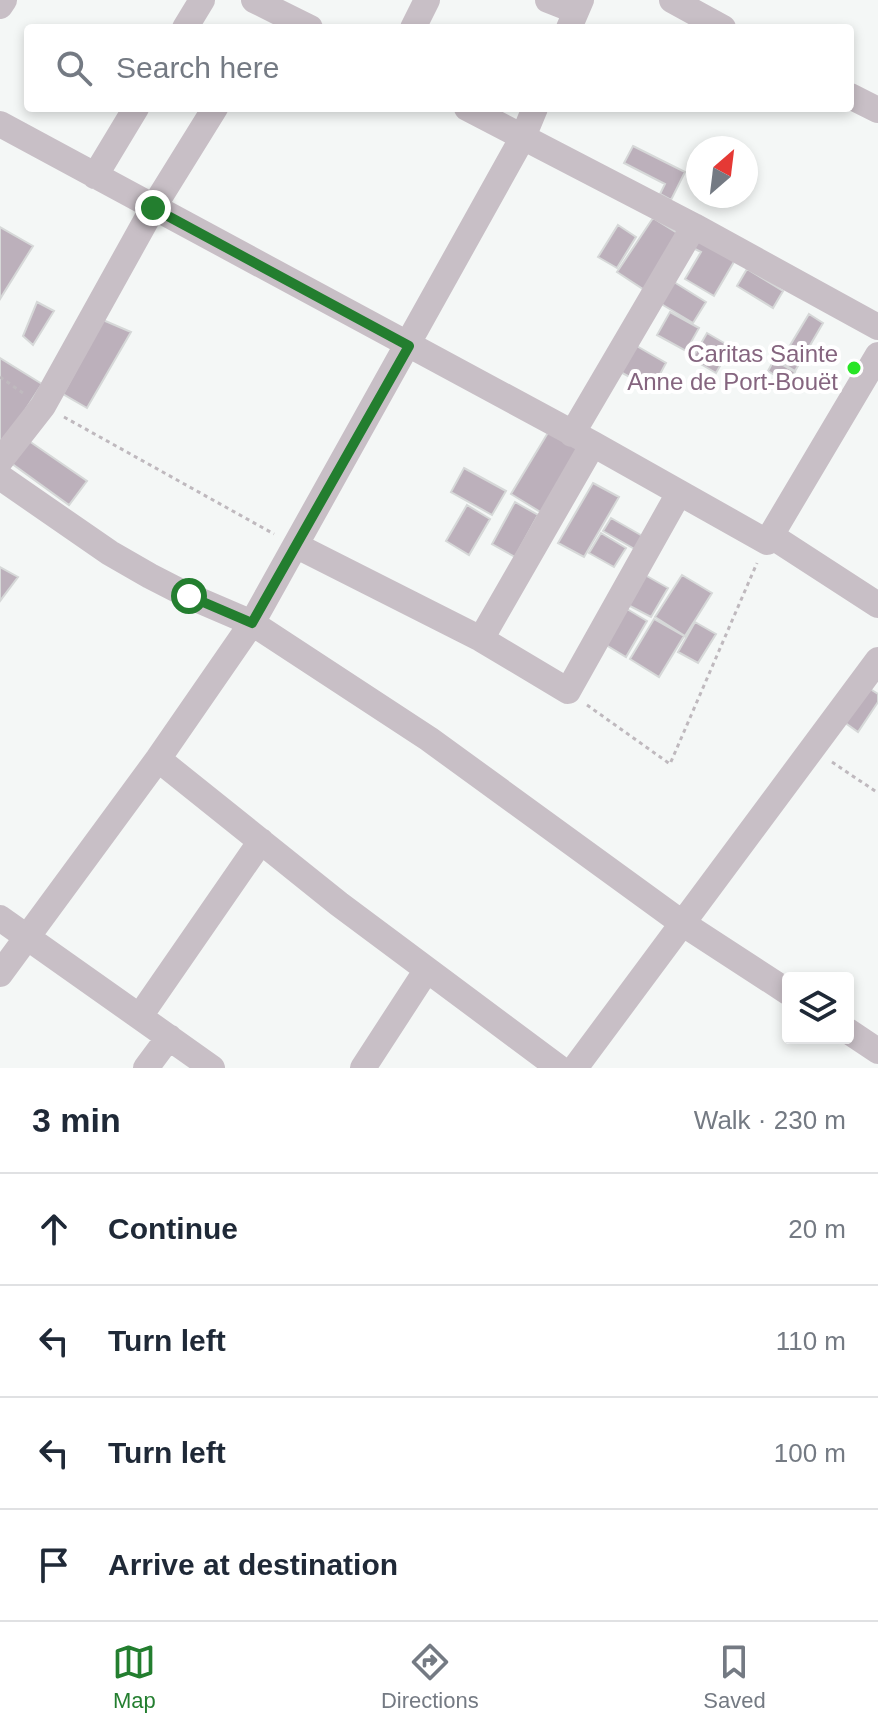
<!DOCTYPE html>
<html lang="en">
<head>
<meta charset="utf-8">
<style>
  body { margin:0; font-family:Arial,sans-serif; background:#f2f2f3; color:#1f2937 }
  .controls { position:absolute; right:24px; bottom:24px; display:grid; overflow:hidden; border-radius:8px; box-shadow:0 4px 12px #0003 }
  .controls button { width:72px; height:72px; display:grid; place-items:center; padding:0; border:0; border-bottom:2px solid #e0e1e3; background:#fff; color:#1f2937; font:40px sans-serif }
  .compass { position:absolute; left:686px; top:136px; width:72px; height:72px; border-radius:50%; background:#fff; box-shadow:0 4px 12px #0003; rotate:28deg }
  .stop { position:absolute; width:24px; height:24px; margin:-18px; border:6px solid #237e2f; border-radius:50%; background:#fff }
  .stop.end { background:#237e2f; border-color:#fff; box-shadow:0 2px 8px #0008 }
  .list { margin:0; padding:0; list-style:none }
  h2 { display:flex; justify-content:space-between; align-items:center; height:104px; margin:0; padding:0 32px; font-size:34px }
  h2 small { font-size:26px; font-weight:400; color:#747a83 }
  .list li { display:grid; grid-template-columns:52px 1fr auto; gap:24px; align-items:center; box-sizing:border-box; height:112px; padding:0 32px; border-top:2px solid #e0e1e3 }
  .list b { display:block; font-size:30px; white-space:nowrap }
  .list em { font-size:26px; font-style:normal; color:#747a83 }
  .icon { flex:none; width:44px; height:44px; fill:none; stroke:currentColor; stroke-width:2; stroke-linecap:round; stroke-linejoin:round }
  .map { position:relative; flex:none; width:878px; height:1068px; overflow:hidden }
  .search { position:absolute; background:#fff; box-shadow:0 4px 12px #0003; left:24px; right:24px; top:24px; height:88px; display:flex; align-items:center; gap:20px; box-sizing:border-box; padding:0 28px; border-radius:8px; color:#747a83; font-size:30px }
  .sheet { height:552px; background:#fff }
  nav { display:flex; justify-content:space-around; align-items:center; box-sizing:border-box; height:112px; border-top:2px solid #e0e1e3; background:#fff; font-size:22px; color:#747a83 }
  nav a { display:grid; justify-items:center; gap:4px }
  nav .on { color:#237e2f }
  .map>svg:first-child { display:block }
  .building { fill:#bcb0bb; stroke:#d6d8d8; stroke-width:2 }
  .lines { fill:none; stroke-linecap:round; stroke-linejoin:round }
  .path { stroke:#bfb9be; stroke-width:3; stroke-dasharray:4 4; stroke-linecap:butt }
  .minor { stroke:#c8bfc6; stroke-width:26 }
  .route { stroke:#237e2f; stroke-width:10 }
  .poi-dot { fill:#27e525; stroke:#fff; stroke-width:3 }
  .labels { text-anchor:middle; stroke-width:8; stroke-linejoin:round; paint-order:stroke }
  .poi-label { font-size:24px; fill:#85657f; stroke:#fff; text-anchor:end }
</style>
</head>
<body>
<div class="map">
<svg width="878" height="1068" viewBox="0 0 878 1068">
  <rect width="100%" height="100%" fill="#f4f7f6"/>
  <path class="building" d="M633,146L685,172L671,200L660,194L665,184L624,163Z
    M653,218L682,236L646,291L617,272Z
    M618,225L636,237L617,268L598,257Z
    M0,227L33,246L0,299Z
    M699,239L735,260L714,296L685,279L701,252L693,248Z
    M747,269L783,291L773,308L737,286Z
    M666,277L706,302L693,323L653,299Z
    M37,302L54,311L33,345L23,336Z
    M670,312L699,328L686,351L657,335Z
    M809,314L823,323L795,371L780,362Z
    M103,320L131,332L87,408L63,394Z
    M707,333L731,347L716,373L692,359Z
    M628,341L666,363L652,389L613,368Z
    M0,358L42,384L0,449Z
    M774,360L795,372L789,384L768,371Z
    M552,426L582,444L542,513L511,494Z
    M29,441L87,481L69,505L11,463Z
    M464,468L506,491L492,515L451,492Z
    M593,483L619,497L584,557L558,543Z
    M515,502L538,515L515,557L492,544Z
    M467,505L490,519L469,555L446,541Z
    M611,518L646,538L638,551L603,531Z
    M601,533L626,548L614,567L589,553Z
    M0,567L18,577L0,601Z
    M645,575L668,588L651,617L628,605Z
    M682,575L712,593L685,636L655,617Z
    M627,609L647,621L626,657L606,645Z
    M654,619L684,636L659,677L630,659Z
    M695,622L716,634L698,663L678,652Z
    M867,687L878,694V702L858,732L844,722Z"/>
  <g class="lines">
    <path class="path" d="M0,377L23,393
      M64,417L274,534
      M587,705L670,764L757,563
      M832,762L878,793"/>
    <path class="minor" d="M254,0L310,28
      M548,0L576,11
      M672,0L723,28
      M0,6L4,0
      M185,28L202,0
      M413,28L427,0
      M569,28L581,0
      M850,96L878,110
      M467,108L694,226L878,327
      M0,124L593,444L767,542L878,355
      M95,176L136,108
      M572,434L694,226
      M0,461L43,406L153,208L215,108
      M0,477L110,553L150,576L189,596L252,623L429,739L682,923L788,992
      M770,535L878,605
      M297,546L481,639L568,691L679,493
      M481,639L593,444
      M158,759L339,904L559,1068
      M0,918L212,1068
      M0,974L158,759L252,623L523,137L535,108
      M140,1016L261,841
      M848,1031L878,1051
      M146,1068L169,1037
      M363,1068L426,971
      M575,1068L878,660"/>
  </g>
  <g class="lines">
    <path class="route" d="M153,208L409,346L252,623L189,596"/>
  </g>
  <circle class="poi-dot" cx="854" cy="368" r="8"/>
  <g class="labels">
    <g class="poi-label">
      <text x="838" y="362">Caritas Sainte<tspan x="838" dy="28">Anne de Port-Bouët</tspan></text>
    </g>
  </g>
</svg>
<div class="controls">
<button><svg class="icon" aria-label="layers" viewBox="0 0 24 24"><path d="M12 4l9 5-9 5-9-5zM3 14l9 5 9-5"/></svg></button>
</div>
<svg class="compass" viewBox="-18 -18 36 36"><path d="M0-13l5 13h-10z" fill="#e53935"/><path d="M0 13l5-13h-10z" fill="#747a83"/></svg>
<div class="stop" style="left:189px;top:596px"></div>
<div class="stop end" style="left:153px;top:208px"></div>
<div class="search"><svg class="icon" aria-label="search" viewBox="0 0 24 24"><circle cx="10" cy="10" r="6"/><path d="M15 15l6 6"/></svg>Search here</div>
</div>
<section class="sheet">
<h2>3 min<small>Walk · 230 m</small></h2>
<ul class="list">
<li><svg class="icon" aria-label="ahead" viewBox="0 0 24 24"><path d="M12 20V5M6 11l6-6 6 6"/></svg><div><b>Continue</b></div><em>20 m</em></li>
<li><svg class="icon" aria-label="left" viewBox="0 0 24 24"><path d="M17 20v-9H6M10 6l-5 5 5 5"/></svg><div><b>Turn left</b></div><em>110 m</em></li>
<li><svg class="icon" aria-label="left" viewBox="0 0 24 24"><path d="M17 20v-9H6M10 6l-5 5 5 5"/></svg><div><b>Turn left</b></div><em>100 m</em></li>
<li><svg class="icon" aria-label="arrive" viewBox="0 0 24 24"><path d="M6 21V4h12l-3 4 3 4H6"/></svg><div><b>Arrive at destination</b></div></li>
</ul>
</section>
<nav>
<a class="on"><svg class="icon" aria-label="map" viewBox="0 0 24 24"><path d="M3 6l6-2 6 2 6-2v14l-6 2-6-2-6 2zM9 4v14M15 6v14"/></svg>Map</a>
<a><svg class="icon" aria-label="directions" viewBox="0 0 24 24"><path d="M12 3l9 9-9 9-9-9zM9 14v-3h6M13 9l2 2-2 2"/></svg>Directions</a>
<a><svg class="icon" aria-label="saved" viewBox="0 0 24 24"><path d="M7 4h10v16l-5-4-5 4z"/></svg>Saved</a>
</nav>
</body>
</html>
